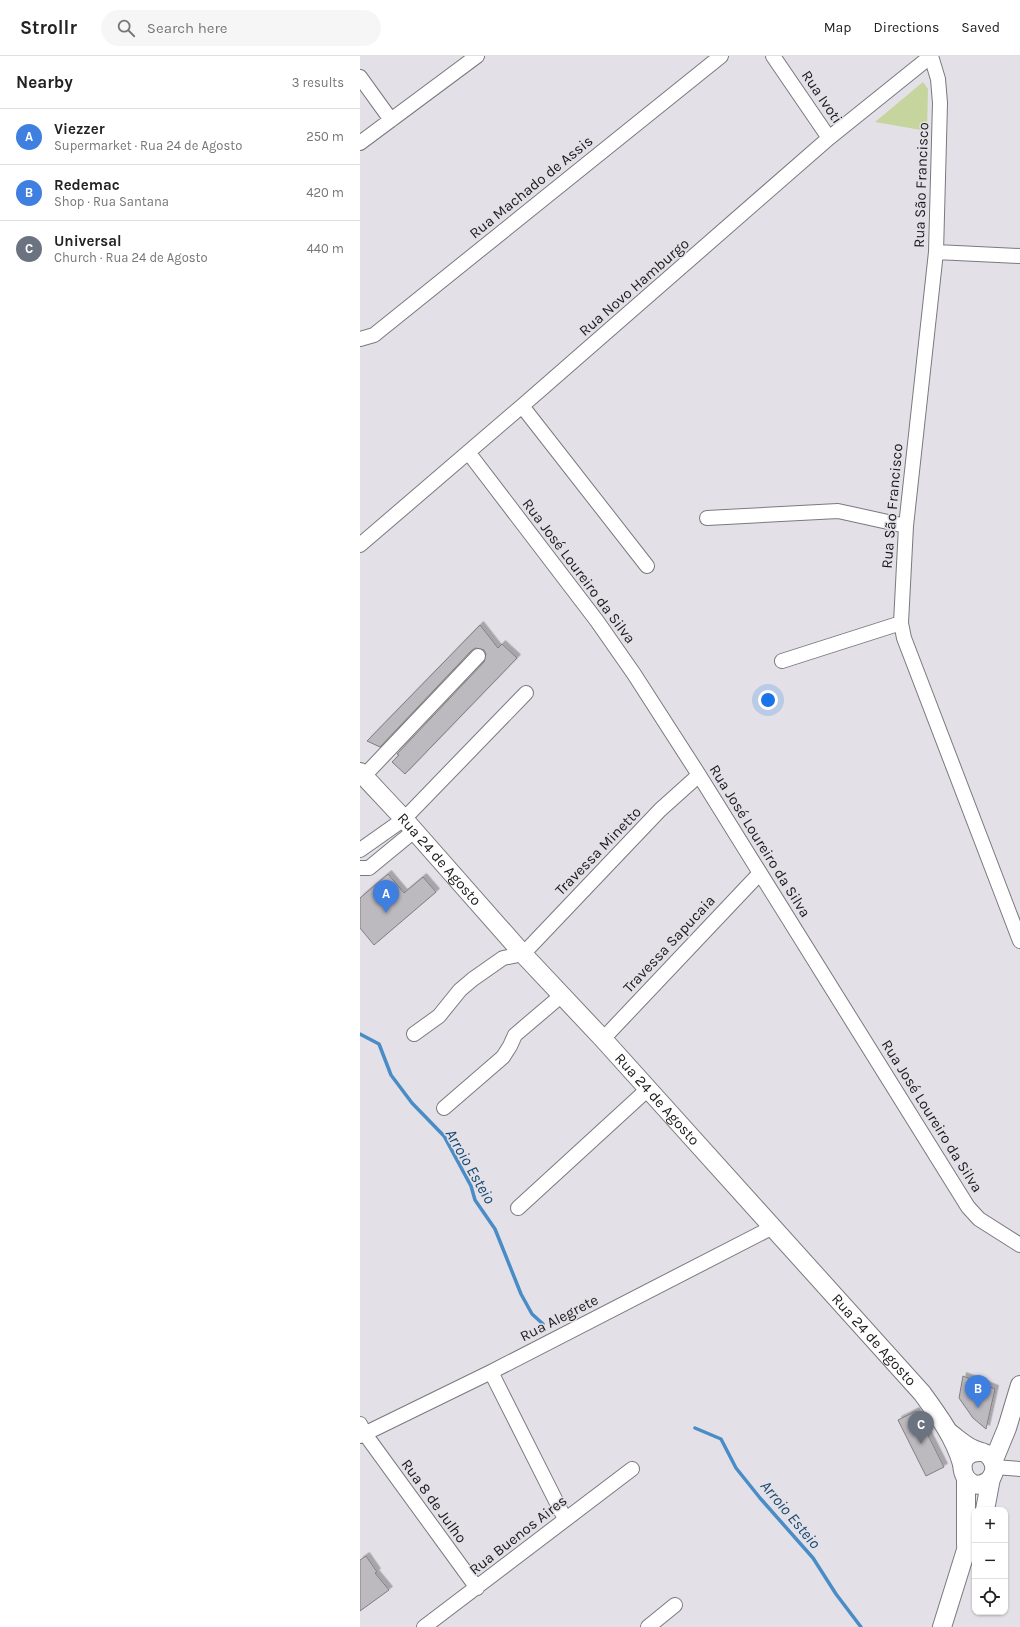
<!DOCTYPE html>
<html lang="en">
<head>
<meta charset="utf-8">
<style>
  body { margin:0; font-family:Karla,sans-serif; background:#f6f6f6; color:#222 }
  .controls { position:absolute; right:12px; bottom:12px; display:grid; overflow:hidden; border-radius:8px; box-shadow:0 1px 3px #0004 }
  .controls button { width:36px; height:36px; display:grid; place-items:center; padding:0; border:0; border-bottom:1px solid #e0e0e0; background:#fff; color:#222; font:20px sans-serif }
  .you { position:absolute; left:408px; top:644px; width:14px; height:14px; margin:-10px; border:3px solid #fff; border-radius:50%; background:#1a73e8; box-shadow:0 0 0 6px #1a73e833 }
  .badge { display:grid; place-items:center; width:26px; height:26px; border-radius:50%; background:#db2777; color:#fff; font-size:13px; font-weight:700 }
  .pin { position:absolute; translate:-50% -33px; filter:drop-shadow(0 1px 2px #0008) }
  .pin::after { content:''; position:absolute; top:21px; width:14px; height:12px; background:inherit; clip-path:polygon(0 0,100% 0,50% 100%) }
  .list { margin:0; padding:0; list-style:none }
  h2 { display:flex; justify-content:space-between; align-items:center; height:52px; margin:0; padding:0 16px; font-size:17px }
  h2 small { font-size:13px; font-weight:400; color:#767676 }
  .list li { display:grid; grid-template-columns:26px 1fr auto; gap:12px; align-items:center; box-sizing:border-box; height:56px; padding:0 16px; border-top:1px solid #e0e0e0 }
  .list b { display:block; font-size:15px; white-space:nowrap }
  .list p { margin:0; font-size:13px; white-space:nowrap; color:#767676 }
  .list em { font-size:13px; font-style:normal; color:#767676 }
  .icon { flex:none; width:22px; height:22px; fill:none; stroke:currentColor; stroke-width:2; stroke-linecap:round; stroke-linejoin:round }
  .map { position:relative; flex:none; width:660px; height:1571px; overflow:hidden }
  header { display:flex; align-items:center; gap:24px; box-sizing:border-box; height:56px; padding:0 20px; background:#fff; border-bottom:1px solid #e0e0e0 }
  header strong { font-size:19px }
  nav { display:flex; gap:22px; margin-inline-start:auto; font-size:14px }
  .search { width:280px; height:36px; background:#f6f6f6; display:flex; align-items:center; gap:10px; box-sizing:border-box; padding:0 14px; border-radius:22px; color:#767676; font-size:15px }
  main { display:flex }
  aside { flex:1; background:#fff }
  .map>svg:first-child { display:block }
  .green { fill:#c6d49d }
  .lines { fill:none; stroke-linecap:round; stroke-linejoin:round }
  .stream { stroke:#498cc6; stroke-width:3.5 }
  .building { fill:#bcb9bf; stroke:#807e83; filter:url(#shadow) }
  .minor-casing { stroke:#7b797e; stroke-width:16 }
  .major-casing { stroke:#7b797e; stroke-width:20 }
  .minor { stroke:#fff; stroke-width:14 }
  .major { stroke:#fff; stroke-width:18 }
  .labels { text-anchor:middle; stroke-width:3; stroke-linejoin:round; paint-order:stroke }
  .street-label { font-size:15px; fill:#1b1b1d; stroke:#e3e1e7 }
  .water-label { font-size:16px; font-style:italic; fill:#174870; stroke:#e3e1e7 }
</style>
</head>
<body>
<header>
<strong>Strollr</strong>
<div class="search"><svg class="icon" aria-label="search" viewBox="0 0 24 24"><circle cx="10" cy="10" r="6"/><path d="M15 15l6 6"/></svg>Search here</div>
<nav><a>Map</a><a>Directions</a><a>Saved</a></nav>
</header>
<main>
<aside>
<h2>Nearby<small>3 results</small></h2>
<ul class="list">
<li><span class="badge" style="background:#3f7fe0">A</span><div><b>Viezzer</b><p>Supermarket · Rua 24 de Agosto</p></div><em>250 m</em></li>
<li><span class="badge" style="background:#3f7fe0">B</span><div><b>Redemac</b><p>Shop · Rua Santana</p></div><em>420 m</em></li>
<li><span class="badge" style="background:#6b7280">C</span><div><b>Universal</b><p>Church · Rua 24 de Agosto</p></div><em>440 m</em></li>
</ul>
</aside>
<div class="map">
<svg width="660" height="1571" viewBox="0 0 660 1571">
  <defs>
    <filter id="shadow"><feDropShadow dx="3.5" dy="-3.5" stdDeviation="0" flood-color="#0004"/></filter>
  </defs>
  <rect width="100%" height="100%" fill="#e3e1e7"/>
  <path class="green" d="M563,26L568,33L567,75L515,66Z"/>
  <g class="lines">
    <path class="stream" d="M0,978L19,988L31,1019L52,1047L84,1080L111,1130L115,1144L135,1173L161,1238L172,1258L183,1268
      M335,1372L361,1383L376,1412L400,1442L453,1502L476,1538L501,1571"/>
  </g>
  <path class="building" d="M120,569L138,592L142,588L157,602L45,718L32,706L39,699L37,698L124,606L126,598L124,594L116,592L112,594L20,691L7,685Z
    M28,818L44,837L63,821L76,836L14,889L0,872V842Z
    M603,1320L635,1333L626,1373L613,1362L599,1342Z
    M556,1355L584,1411L566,1420L538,1364Z
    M6,1500L17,1516L15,1517L29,1534L0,1555V1504Z"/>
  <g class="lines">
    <g class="minor-casing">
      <path id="minor" d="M413,0L469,82
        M571,0L578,23L580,47L576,196L546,470L541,567L544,582L660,885
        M0,21L31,64
        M0,87L117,0
        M576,196L660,200
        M0,283L14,279L361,0
        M162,350L287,510
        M108,396L237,565L274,618L339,719L608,1151L619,1163L660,1189
        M347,462L478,455L546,470
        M0,489L162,350L469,82L571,0
        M422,605L541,567
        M4,720L118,600
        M0,794L44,763L166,637
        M0,812H9L54,775
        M54,978L79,960L100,934L113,923L143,902L163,898L300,754L339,719
        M243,983L400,817
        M84,1052L143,1001L150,990L155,979L202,939
        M158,1152L288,1033
        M131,1316L205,1463
        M0,1368L5,1378L117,1532
        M0,1380L131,1316L413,1171
        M634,1411L660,1413
        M64,1571L272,1413
        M288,1571L315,1549"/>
    </g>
    <g class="major-casing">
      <g id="major">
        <path id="s1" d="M0,716L44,763L163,898L243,983L562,1337C578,1359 595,1382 602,1408"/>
        <path d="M590,1377C597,1382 604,1389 613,1393C617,1395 623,1396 627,1398C630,1401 633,1404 634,1408C635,1415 633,1421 628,1425C604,1442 588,1394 622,1396"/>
        <path d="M633,1406L647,1372L660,1329"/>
        <path d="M625,1454L631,1422"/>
        <path d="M606,1489V1423"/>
        <path d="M582,1571L606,1494L615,1475"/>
      </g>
    </g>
    <use href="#minor" class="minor"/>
    <use href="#major" class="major"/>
  </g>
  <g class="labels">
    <g class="street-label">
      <text transform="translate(462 41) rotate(56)" y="5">Rua Ivoti</text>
      <text transform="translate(561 129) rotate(-88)" y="5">Rua São Francisco</text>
      <text transform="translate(171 131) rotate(-39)" y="5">Rua Machado de Assis</text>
      <text transform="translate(274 231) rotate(-41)" y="5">Rua Novo Hamburgo</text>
      <text transform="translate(532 450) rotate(-85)" y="5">Rua São Francisco</text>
      <text transform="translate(219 515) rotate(53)" y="5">Rua José Loureiro da Silva</text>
      <text transform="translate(400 785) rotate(58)" y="5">Rua José Loureiro da Silva</text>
      <text transform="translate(238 795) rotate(-46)" y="5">Travessa Minetto</text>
      <text dy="5" stroke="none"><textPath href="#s1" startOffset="118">Rua 24 de Agosto</textPath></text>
      <text transform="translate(309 888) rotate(-47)" y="5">Travessa Sapucaia</text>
      <text dy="5" stroke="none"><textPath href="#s1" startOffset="442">Rua 24 de Agosto</textPath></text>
      <text transform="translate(572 1060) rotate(58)" y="5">Rua José Loureiro da Silva</text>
      <text transform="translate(199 1262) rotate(-27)" y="5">Rua Alegrete</text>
      <text dy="5" stroke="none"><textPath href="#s1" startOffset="766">Rua 24 de Agosto</textPath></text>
      <text transform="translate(74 1445) rotate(54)" y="5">Rua 8 de Julho</text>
      <text transform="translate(158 1479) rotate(-38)" y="5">Rua Buenos Aires</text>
    </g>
    <g class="water-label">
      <text transform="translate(111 1110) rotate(60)" y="6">Arroio Esteio</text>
      <text transform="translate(431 1458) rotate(50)" y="6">Arroio Esteio</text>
    </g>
  </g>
</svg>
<div class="controls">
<button>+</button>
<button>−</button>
<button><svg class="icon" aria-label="locate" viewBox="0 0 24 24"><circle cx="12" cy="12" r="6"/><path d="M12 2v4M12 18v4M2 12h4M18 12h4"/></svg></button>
</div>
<div class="you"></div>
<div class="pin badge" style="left:26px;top:857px;background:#3f7fe0">A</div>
<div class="pin badge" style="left:618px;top:1352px;background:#3f7fe0">B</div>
<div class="pin badge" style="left:561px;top:1388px;background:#6b7280">C</div>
</div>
</main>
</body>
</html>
